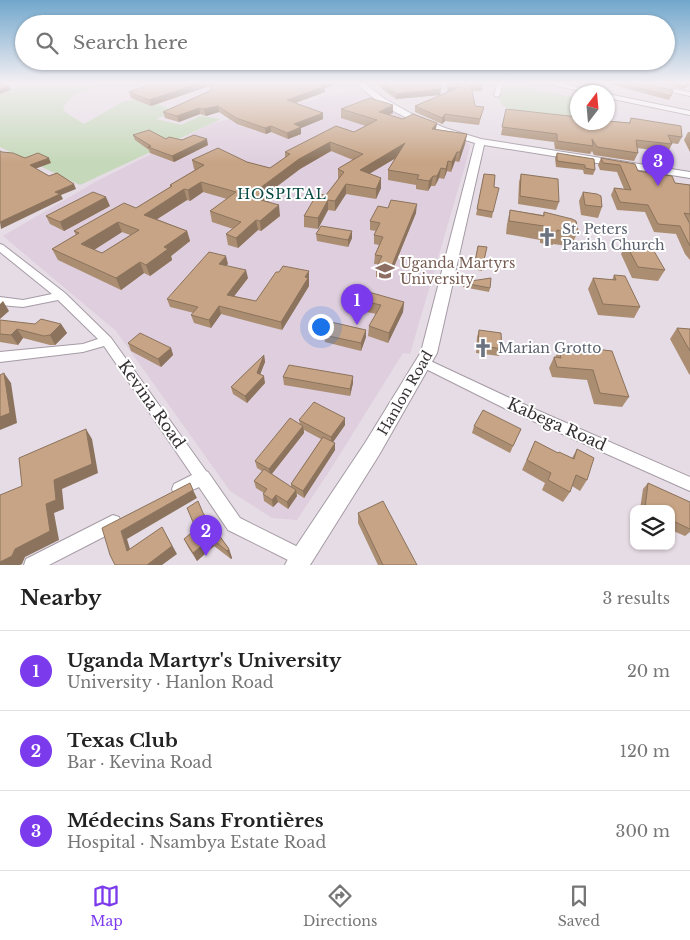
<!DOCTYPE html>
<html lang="en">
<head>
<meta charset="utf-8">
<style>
  body { margin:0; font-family:"Libre Baskerville",serif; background:#f2f2f2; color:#222 }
  .controls { position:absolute; right:15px; bottom:15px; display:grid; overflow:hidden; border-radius:10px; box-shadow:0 1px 4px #0004 }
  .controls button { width:45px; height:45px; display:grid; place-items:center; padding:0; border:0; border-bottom:1px solid #e0e0e0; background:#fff; color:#222; font:25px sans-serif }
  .compass { position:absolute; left:570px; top:85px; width:45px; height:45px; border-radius:50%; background:#fff; box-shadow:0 1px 4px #0004; rotate:16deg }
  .you { position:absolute; left:320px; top:326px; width:18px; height:18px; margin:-12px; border:4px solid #fff; border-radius:50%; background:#1a73e8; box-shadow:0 0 0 8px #1a73e833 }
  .badge { display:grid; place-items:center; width:32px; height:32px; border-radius:50%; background:#7c3aed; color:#fff; font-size:16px; font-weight:700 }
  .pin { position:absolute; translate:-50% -41px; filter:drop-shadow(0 1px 2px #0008) }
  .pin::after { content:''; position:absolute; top:26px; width:18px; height:15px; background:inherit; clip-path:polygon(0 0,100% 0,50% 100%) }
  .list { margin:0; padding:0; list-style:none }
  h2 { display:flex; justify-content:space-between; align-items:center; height:65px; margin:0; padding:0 20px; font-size:21px }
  h2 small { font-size:16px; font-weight:400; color:#767676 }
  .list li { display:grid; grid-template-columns:32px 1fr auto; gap:15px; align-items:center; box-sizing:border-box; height:80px; padding:0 20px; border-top:1px solid #e0e0e0 }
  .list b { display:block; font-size:19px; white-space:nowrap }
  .list p { margin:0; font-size:16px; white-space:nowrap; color:#767676 }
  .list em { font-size:16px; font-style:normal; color:#767676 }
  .icon { flex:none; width:28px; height:28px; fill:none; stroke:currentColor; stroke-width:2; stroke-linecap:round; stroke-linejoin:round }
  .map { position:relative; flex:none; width:690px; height:565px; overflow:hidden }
  .search { position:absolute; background:#fff; box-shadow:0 1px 4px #0004; left:15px; right:15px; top:15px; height:55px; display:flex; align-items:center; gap:12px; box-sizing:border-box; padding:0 18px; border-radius:28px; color:#767676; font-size:19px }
  .sheet { height:305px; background:#fff }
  nav { display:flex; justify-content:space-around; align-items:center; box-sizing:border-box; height:70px; border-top:1px solid #e0e0e0; background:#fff; font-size:14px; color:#767676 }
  nav a { display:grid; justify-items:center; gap:2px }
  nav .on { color:#7c3aed }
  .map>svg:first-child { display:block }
  .built { fill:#dfcfde }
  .green { fill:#c5d8b9 }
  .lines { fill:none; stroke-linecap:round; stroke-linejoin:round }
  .street-casing { stroke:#a59ba5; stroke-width:2 }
  .secondary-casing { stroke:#a59ba5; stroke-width:2 }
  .street { fill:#fff; fill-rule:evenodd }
  .secondary { fill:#fff; fill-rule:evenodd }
  .wall { fill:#ab8d72; fill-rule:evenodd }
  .shaded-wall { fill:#8b735d }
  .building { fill:#c7a485; stroke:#8b735d; fill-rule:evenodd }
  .labels { text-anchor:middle; stroke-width:4; stroke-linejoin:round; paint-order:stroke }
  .far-quarter-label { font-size:14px; letter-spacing:1px; fill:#084843; stroke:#fff }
  .worship-label { font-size:14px; fill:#5b616d; stroke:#fff; text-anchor:start }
  .education-label { font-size:14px; fill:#785e54; stroke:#fff; text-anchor:start }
  .street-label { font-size:14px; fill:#353134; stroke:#fff }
  .near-street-label { font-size:16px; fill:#353134; stroke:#fff }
</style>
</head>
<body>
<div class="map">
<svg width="690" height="565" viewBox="0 0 690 565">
  <rect width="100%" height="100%" fill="#e6dce5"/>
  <path class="built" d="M361,89L394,111L461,139L470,145L467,159L410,354L403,353L332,467L297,520L272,518L230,491L116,331L3,236L95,182L213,123Z"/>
  <path class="green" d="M28,82H59L97,87L77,93L63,106L65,112L84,124L124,101L146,99L175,111L156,119L181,125L200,116L221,119L80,185L0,147V94Z
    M511,84L577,98V120L513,110L502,105L498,98L499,90Z"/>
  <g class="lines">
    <g class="street-casing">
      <path id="street" d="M131,82H141L154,87L151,89Z
        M498,82H503L500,95L497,97L494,95Z
        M646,82H653L662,87L690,92V96L658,89Z
        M0,244L3,245L65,293L111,338L206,471L208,472L240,518L308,552L310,558L308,564H296L228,530L199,487L179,496L174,494L172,489L174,484L192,475L104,346L83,352L0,362V352L83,344L98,339L58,300L23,307L0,305V297L23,300L52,294L0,252Z
        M424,358L516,401L690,477V491L506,409L420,366L418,363L420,360Z
        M113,515L119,517L121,523L119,529L49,565H24L26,559Z"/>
    </g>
    <g class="secondary-casing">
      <path id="secondary" d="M355,82H363L385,99L412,114L445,128L481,139L690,172V178L484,145L437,353L379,455L310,565H285L289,557L365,443L421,352L475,143C432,130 388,115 355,82Z
        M541,82H557L596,92H584Z
        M608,94L690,111V115L608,98Z"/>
    </g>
    <use href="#street" class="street"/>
    <use href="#secondary" class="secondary"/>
  </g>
  <path class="wall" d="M112,82H126L123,84Z
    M147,82H334V85L325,88V92L295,103L323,113V119L301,128V134L288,139L271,132L266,134L237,124L219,112L206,116L200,114L179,122L165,118L163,112L211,90L209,86L151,106L131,98L129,92L151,84Z
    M375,82H418L441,89L440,95L396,99L383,90Z
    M448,82H496V83L483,84L482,91H472L475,106L482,113L479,125L445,121L442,124L415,112V106L447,92Z
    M609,82H650L671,96L669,100L609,84Z
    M657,82H690V85L683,89L663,85Z
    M341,109L393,113L389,115L403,119L437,123L436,129L467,134L465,144L459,162L455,161L451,172L447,171L444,179L439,178L435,186H431L428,191L416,189V185L388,180V170L396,158L369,174L381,178V188L376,199L346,194L335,211L328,210L318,229L304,227V216L326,195L338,179V169L353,160L331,151L300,169L268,193L269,201L268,202L280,216L261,231L258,230L238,248L228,245L226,234L233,229L212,222L210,211L227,199L203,192L190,201L187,200L157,219L187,231L190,241L171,256L172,260L150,276L144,273L121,290L58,260L52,249L76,235L74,231L136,208L170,187V185L195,170L194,169L192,160L247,162L270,168L285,158V152L354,132L366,126L341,118ZM122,232L130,235L102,253L94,250Z
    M506,109L629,123L631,118L682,137L678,144L671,143L672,144L668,152L637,148L638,153L634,161L594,155L592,151L590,154L555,149L554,142L501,135Z
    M688,132H690V152L684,140Z
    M133,135L182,140L208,145L174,162L150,153L149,150L135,140Z
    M557,153L595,170L593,175L584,174L583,170L556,167L555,158Z
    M601,158L675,183L690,185V222H689L690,224V260L685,254L676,234L654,232L645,212L617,210L611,195L614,188L624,189L617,172L600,170L598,165Z
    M484,174L494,187L493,212L492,218L476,215Z
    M521,174L559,202L556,210L518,204L519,182Z
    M583,192L602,207L598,218L581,215L579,201Z
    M110,206L64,231L50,224L46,216Z
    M510,210L543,215L544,212L578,231L572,245L569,244L568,246L553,244V245L540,243V240L506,234L507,224Z
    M416,213L389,279L376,277V268L378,264H374L375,255L379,245L374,244V235L376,231L370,230V221Z
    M316,234L352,238L348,247L317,241Z
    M626,244L665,270L658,281L632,278L621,254Z
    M478,246L487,247L482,271L473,269Z
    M228,264L226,266L248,278L234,296L256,301L279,272L309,271V286L282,330L221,314L211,328L194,323L191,315L194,313L170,307L167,299Z
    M614,275L640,307L634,318L598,315L588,289L593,278L612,280Z
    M464,282L490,288L489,292L463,287Z
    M353,299L404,302L403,312L388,343L368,336L369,326L376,314L353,309Z
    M0,320L35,324H61L67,333L55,345H50L23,338L18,345L0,342Z
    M677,328L690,329V375L689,374L670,339Z
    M366,330V337L361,351L325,342L324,335Z
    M479,330L502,349L499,356L476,353L477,337Z
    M128,343L171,348L173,355L161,367L131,351Z
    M586,348L629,397L622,407L594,404L587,380L552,377L549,368L554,357H555L559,351L584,353Z
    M264,355L265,362L260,374L265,383L247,403L233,394L231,387Z
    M283,377L353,383L350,396L284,385Z
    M299,420L345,425L333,442L335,450L304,498L296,493L297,496L288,509L278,502L273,507L264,501L263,494L264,493L256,488L254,481L262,471L257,468L255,461L300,424ZM304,430L321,439L291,484V487L272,474L304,433Z
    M474,426L521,429L510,453L472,433Z
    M535,441L558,453L572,458L577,449L587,480L580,491L572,486L570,492L563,502L542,490L545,483L522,470Z
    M648,483L690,502V532L685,536L671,530V509H640L643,489Z
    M203,513L229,549L232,558L231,559L214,546L197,561L188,547L184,539L196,529Z
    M358,513L417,565H378L358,523Z"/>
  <path class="shaded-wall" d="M202,82H208L209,86L151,106L149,100Z
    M326,82H334V85L325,88V92L287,106V100Z
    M690,82V85L683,89L685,86Z
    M9,86L11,90L0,94V89Z
    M460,87L447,94L448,88Z
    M441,89L440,95L396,99V94Z
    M393,105V113L379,120V112Z
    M218,106L219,112L206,116L204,109Z
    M199,108L200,114L179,122L177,116Z
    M323,113V119L301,128V134L288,139L287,133L294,124Z
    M445,114V121L442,124V118Z
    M437,123L435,132L432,129Z
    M271,126V132L266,134L265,128Z
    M467,134L465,144L459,162L460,152Z
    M207,139L208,145L174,162L172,156Z
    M330,142L331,151L300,169L268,193L269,201L258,209L257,199L260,188L299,159Z
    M405,143L404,153L359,180L360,170Z
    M457,152L455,161L451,172L452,162Z
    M49,158L51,163L32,170L30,165Z
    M448,161L447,171L444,179L446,169Z
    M441,168L439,178L435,186L437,176Z
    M433,176L431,186L428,191L429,181Z
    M381,178V188L376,199V189Z
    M201,182L203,192L190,201L188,190Z
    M74,184L76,189L61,195L63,199L1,229L0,222L55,192Z
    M346,184V194L335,211V201Z
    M184,189L187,200L148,225L144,215Z
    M106,197L110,206L64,231L60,222Z
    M328,200V210L318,229V218Z
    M417,204L416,213L389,279L390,270Z
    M279,205L280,216L261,231L260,221Z
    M256,220L258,230L238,248L236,238Z
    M118,222L122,232L86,255L81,244Z
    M187,231L190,241L171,256L172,260L150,276L146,265L164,247Z
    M352,231V238L348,247V240Z
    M226,256L228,264L221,272L219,264Z
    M140,262L144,273L121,290L116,278Z
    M246,270L248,278L229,303L227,295Z
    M309,271V286L282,330L281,322Z
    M3,301L9,311L0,319V304Z
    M404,302L403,312L388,343L389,333Z
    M219,306L221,314L211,328L209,320Z
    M61,324L67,333L55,345L50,335Z
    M17,329L23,338L18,345L11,335Z
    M366,330V337L361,351V343Z
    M171,348L173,355L161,367L158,359Z
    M264,355L265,362L258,380L257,373Z
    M4,373L11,383L17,423L0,430V417Z
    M264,376L265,383L247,403L245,396Z
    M353,376V383L350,396V389Z
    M345,418V425L331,445V437Z
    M303,426L304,433L270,476L269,469Z
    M86,429L92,439L98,473L62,489L64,509L54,513L59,540L25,557L22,564L20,565H0V562L15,549L46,504L54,480Z
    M335,443V450L304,498L303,491Z
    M193,490L197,498L127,539L133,559L127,551L121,531Z
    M296,490L297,496L288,509L287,502Z
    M276,495L278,502L273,507L272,500Z
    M162,527L177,554L162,565H147Z
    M211,538L214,546L197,561L193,553Z
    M229,549L232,558L231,559L227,551Z"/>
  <path class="building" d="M154,82H202L149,100L129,92Z
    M209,82H326L320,85L325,86L287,100L323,113L294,124L301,127L287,133L271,126L265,128L236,118L218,106L204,109L199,108L177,116L163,112L212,90Z
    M380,82H418L441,85V89L396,94L383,85Z
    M448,82H483V86L471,85L475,106L484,107L480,119L445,114L442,118L415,106L460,87L448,88Z
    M615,82H650L658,87L673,90L671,96Z
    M667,82H689L685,86Z
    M0,83L9,86L0,89Z
    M370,98L393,105L379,112L403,119L413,114L437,123L432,129L467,134L460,152H457L452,162L448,161L446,169L441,168L437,176H433L429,181L417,179L419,175L388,170L405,143L360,170L381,178L376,189L346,184L335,201L328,200L318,218L304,216L317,194L326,195L344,172L338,169L339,168L363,154L330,142L299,159L260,188L268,190L257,199L279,205L260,221L256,220L236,238L226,234L241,222L210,211L236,192L201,182L188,190L184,189L144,215L187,231L164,247L168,249L146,265L140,262L116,278L52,249L79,233L74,231L124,203L136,208L172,186L170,185L204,165L192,160L218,148L247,162L270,168L290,154L285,152L336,126L354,132L377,120L341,109ZM118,222L139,230L102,253L81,244Z
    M506,109L578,117V122H608V121L630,123L631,118L681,126L682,137L668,135L672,144L636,140L638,153L597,147L592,139L593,146L557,141V134L502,127Z
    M149,130L166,139L169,137L182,140L194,135L207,139L172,156L148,147L151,146L133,135Z
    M0,151L2,152L13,153L25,158L38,153L49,158L30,165L49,176L57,173L74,184L55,192L60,194L0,222Z
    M557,153L594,159L595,170L585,168V165L557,161Z
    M601,158L635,164L638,171L672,176L675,183L690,185V214L684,213L690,224V246L680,226L658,224L648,205L620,202L614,188L631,190L620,165L603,163Z
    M484,174L495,175L494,187L499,188L493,212L477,209Z
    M521,174L558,179L559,202L520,196Z
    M93,192L106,197L60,222L46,216Z
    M583,192L597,194L601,196L602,207L585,205Z
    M391,200L417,204L390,270L376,268L382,256L375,255L383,237L374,235L380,223L370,221L378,206L388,208Z
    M510,210L544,216V212L572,219L576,221L578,231L574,230V233L557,230V232L544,230V226L509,221Z
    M321,226L352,231L348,240L316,234Z
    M626,244L651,246L665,270L638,267Z
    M478,246L487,247L483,264L475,262Z
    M209,252L226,256L219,264L246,270L227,295L256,301L276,272H279L283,266L309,271L305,277L308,278L281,322L219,306L209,320L191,315L198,307L167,299Z
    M614,275L625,276L640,307L603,304L593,278L616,280Z
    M491,278L490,288L464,283V282Z
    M358,289L404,302L389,333L369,326L381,305L353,299Z
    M41,319L61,324L50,335L44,336L17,329L11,335L0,334V320L35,324Z
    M331,322L366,330L361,343L324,335Z
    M677,328L690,329V351Z
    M479,330L501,333L502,349L478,345Z
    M140,333L171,348L158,359L128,343Z
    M586,348L612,351L629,397L600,393L593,370L557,367L554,357L561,358L559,351L587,353Z
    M264,355L257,373L264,376L245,396L231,387Z
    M289,365L353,376L350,389L283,377Z
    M4,373L10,413L0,417V375Z
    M314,402L345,418L331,437L299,420Z
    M483,410L521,429L513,446L474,426Z
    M290,418L303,426L269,469L255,461Z
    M86,429L92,464L54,480L56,500L46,504L50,531L15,549L12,556L0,562V495L22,486L19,458Z
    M323,437L335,443L303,491L291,484Z
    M535,441L558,453L559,452L574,459L577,449L594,458L587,480L576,475L570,492L548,480L551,473L527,460Z
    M264,469L296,490L287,502L276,495L272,500L263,494L267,489L254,481Z
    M190,483L193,490L121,531L127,551L162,527L172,546L147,565H115L110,555L102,528Z
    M648,483L690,502V529L671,520V509H647L645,508Z
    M198,501L203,513L229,549L227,551L211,538L193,553L184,539L196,529L187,508Z
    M383,501L417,565H383L358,513Z"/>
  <linearGradient id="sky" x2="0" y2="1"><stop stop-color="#71a7cc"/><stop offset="0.51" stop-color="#f4eff3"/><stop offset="1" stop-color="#f4eff3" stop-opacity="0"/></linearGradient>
  <rect width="690" height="162" fill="url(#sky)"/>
  <defs>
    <g id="church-bare" transform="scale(1.5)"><path d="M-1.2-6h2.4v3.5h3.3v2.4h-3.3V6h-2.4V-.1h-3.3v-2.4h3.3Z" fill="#6b7280" stroke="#fff" stroke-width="2.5" paint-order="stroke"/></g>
    <g id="university-bare" transform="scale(1.5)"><path d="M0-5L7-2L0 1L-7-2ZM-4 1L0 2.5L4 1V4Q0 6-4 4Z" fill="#8d6e63" stroke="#fff" stroke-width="2.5" paint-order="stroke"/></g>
  </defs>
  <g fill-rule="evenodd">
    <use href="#church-bare" x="547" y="237"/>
    <use href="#university-bare" x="385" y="271"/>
    <use href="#church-bare" x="483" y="348"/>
  </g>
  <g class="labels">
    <g class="far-quarter-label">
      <text x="282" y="199">HOSPITAL</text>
    </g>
    <g class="worship-label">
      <text x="562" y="234">St. Peters<tspan x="562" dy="16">Parish Church</tspan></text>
      <text x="498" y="353">Marian Grotto</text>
    </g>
    <g class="education-label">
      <text x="400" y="268">Uganda Martyrs<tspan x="400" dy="16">University</tspan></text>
    </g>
    <g class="street-label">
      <text transform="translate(405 393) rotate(-60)" y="5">Hanlon Road</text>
    </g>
    <g class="near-street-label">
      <text transform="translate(152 404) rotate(55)" y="6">Kevina Road</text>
      <text transform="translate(557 424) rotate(24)" y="6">Kabega Road</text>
    </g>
  </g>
</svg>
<div class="controls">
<button><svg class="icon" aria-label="layers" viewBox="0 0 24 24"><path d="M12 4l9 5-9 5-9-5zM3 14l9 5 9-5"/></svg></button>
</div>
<svg class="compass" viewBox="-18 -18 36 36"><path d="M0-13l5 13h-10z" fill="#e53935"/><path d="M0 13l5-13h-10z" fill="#767676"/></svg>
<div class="you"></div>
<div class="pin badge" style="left:357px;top:325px">1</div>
<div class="pin badge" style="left:206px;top:556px">2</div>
<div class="pin badge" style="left:658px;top:186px">3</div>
<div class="search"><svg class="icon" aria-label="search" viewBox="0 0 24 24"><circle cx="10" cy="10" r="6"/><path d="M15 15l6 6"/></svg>Search here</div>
</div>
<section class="sheet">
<h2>Nearby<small>3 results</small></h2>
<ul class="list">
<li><span class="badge">1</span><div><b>Uganda Martyr's University</b><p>University · Hanlon Road</p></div><em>20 m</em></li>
<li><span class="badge">2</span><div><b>Texas Club</b><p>Bar · Kevina Road</p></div><em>120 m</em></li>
<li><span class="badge">3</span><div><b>Médecins Sans Frontières</b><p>Hospital · Nsambya Estate Road</p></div><em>300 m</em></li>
</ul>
</section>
<nav>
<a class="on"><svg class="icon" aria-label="map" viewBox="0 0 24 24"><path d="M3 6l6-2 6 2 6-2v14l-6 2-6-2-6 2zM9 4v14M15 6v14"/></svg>Map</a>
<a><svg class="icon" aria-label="directions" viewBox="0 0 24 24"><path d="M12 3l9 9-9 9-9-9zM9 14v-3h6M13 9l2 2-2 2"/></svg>Directions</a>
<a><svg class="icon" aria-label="saved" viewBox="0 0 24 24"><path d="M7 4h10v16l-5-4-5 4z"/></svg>Saved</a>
</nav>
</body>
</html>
